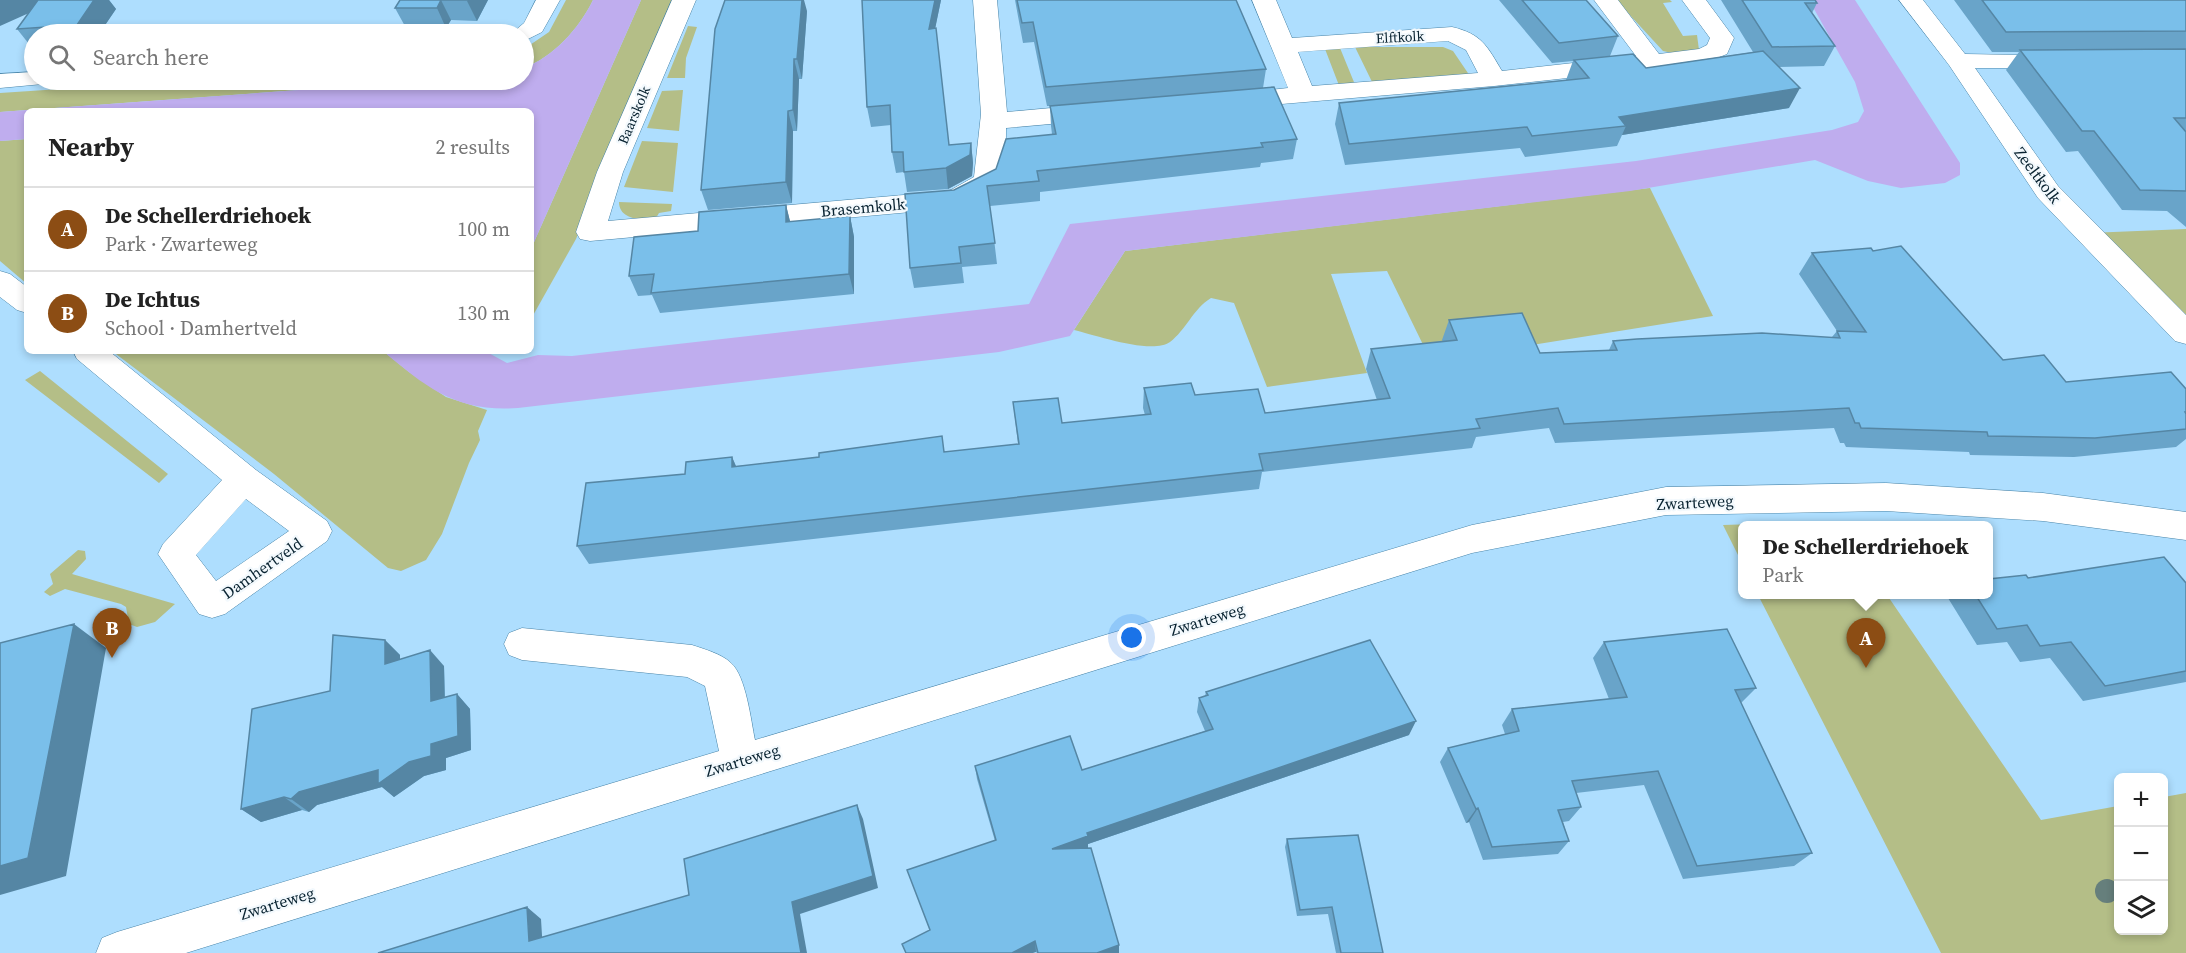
<!DOCTYPE html>
<html lang="en">
<head>
<meta charset="utf-8">
<style>
  body { margin:0; font-family:"Source Serif 4",serif; background:#f2f2f2; color:#222 }
  .controls { position:absolute; right:18px; bottom:18px; display:grid; overflow:hidden; border-radius:9px; box-shadow:0 3px 9px #0003 }
  .controls button { width:54px; height:54px; display:grid; place-items:center; padding:0; border:0; border-bottom:2px solid #e0e0e0; background:#fff; color:#222; font:30px sans-serif }
  .you { position:absolute; left:1132px; top:638px; width:21px; height:21px; margin:-15px; border:4px solid #fff; border-radius:50%; background:#1a73e8; box-shadow:0 0 0 9px #1a73e833 }
  .badge { display:grid; place-items:center; width:39px; height:39px; border-radius:50%; background:#8c4d14; color:#fff; font-size:20px; font-weight:700 }
  .pin { position:absolute; translate:-50% -50px; filter:drop-shadow(0 2px 3px #0008) }
  .pin::after { content:''; position:absolute; top:32px; width:21px; height:18px; background:inherit; clip-path:polygon(0 0,100% 0,50% 100%) }
  .popup { position:absolute; left:1738px; top:521px; width:255px; height:78px; box-sizing:border-box; display:grid; place-content:center; border-radius:9px; background:#fff; filter:drop-shadow(0 2px 4px #0005); font-size:20px; white-space:nowrap; color:#767676 }
  .popup b { font-size:22px; color:#222 }
  .popup::after { content:''; position:absolute; left:50%; top:100%; margin-left:-12px; border:12px solid transparent; border-top-color:#fff }
  .list { margin:0; padding:0; list-style:none }
  h2 { display:flex; justify-content:space-between; align-items:center; height:78px; margin:0; padding:0 24px; font-size:26px }
  h2 small { font-size:20px; font-weight:400; color:#767676 }
  .list li { display:grid; grid-template-columns:39px 1fr auto; gap:18px; align-items:center; box-sizing:border-box; height:84px; padding:0 24px; border-top:2px solid #e0e0e0 }
  .list b { display:block; font-size:22px; white-space:nowrap }
  .list p { margin:0; font-size:20px; white-space:nowrap; color:#767676 }
  .list em { font-size:20px; font-style:normal; color:#767676 }
  .icon { flex:none; width:33px; height:33px; fill:none; stroke:currentColor; stroke-width:2; stroke-linecap:round; stroke-linejoin:round }
  .map { position:relative; flex:none; width:2186px; height:953px; overflow:hidden }
  .search { position:absolute; background:#fff; box-shadow:0 3px 9px #0003; left:24px; top:24px; width:510px; height:66px; display:flex; align-items:center; gap:15px; box-sizing:border-box; padding:0 21px; border-radius:33px; color:#767676; font-size:22px }
  .panel { position:absolute; background:#fff; box-shadow:0 3px 9px #0003; left:24px; top:108px; width:510px; height:246px; border-radius:9px }
  .map>svg:first-child { display:block }
  .green { fill:#b4be87 }
  .water { fill:#bfadee }
  .lines { fill:none; stroke-linecap:round; stroke-linejoin:round }
  .street-casing { stroke:#4884a8; stroke-width:1 }
  .secondary-casing { stroke:#4884a8; stroke-width:1 }
  .street { fill:#fff; fill-rule:evenodd }
  .secondary { fill:#fff; fill-rule:evenodd }
  .tree { fill:#667f7c }
  .wall { fill:#69a4c9 }
  .shaded-wall { fill:#5586a4 }
  .building { fill:#7abfea; stroke:#5586a4; stroke-width:1.5 }
  .labels { text-anchor:middle; stroke-width:4.5; stroke-linejoin:round; paint-order:stroke }
  .far-street-label { font-size:14px; fill:#082230; stroke:#f3f9fd }
  .street-label { font-size:16px; fill:#082230; stroke:#f3f9fd }
</style>
</head>
<body>
<div class="map">
<svg width="2186" height="953" viewBox="0 0 2186 953">
  <rect width="100%" height="100%" fill="#aedefe"/>
  <path class="green" d="M566,0H593C579,29 553,57 524,68V49L549,32Z
    M641,0H675L576,239L531,319V249Z
    M1616,0H1670L1672,2L1663,3L1683,36L1697,35L1699,50L1672,53L1663,51Z
    M688,26L697,27L686,58L685,78H667Z
    M1355,47H1443L1453,51L1472,79L1374,86Z
    M1340,48L1356,87L1340,88L1325,49Z
    M196,80H436L0,112V93Z
    M683,90L679,131L647,128L662,91Z
    M27,139V284L0,261V141Z
    M642,141L678,143L673,192L624,187Z
    M1650,188L1713,316L1431,361L1387,271L1331,274L1367,373L1267,387L1234,303L1211,298C1193,309 1186,330 1170,342C1152,355 1095,335 1074,330L1125,251Z
    M619,202L672,204L671,211L659,213L656,218C643,221 619,220 619,202Z
    M2186,229V323L2089,233Z
    M112,351H383L409,372L446,397L487,410L478,431L480,440L469,463L442,534L426,560L401,571L388,568L274,474Z
    M40,371L168,474L159,483L25,380Z
    M1790,523L1840,525L1743,526V565L1723,525Z
    M78,550L85,551L86,559L72,574L175,604L155,622L137,627L129,624L126,607L121,604L65,589L50,596L44,592L53,584L50,574Z
    M1758,595H1887L2041,820L2118,806V930H2164V797L2186,793V953H1941Z"/>
  <path class="water" d="M593,0H641L531,249V111H27V139L0,141V112L436,80H524V68C553,57 579,29 593,0Z
    M1809,0H1855L1960,163V175L1945,183L1901,188L1868,181L1815,160L1630,191L1125,251L1070,336L999,352L518,408C457,412 428,389 383,351H485L507,363L538,355L572,356L1029,304L1070,224L1636,161L1832,130L1858,122L1864,111L1855,82Z"/>
  <g class="lines">
    <g class="street-casing">
      <path id="street" d="M672,0H696L623,172L608,221L949,191L974,177L981,114L973,0H997L1007,112L1095,104L1104,106L1108,112L1104,118L1095,120L1006,128C1006,146 1006,171 997,187L955,208L590,241L580,239L576,232L597,172Z
        M1252,0H1276L1292,38L1452,27C1482,34 1487,46 1502,71L1636,56L1594,0H1618L1659,54L1699,49L1707,45L1710,38L1682,0H1706L1734,38L1727,54L1704,63L1494,86L1234,108L1225,105L1221,100L1225,95L1288,88ZM1448,41L1466,50L1478,73L1312,86L1298,52Z
        M1899,0H1923L1965,54L2067,56L2070,61L2067,66L2058,68H1975L2058,186L2186,315V344L2175,341L2038,198L1949,65Z
        M2173,0H2186V8L2178,6Z
        M0,271L10,274L27,287V313L17,310L0,297Z
        M73,351H109L256,470L327,521L332,531L327,541L225,614L212,618L199,614L158,554L163,544L222,480L77,359ZM246,499L289,531L216,581L196,555Z
        M1886,483L2043,493L2186,512V540L2043,521L1886,511L1666,515L1472,553L186,953H96L102,938L117,932L719,751L705,686L687,677L522,660L509,655L504,644L509,633L522,628L692,645C704,649 722,654 731,663C746,676 751,721 755,740L1472,525L1666,487Z"/>
    </g>
    <g class="secondary-casing">
      <path id="secondary" d="M536,0H560L542,32L524,41V34H511L524,23Z
        M34,72V80H46L43,84L0,88V74Z"/>
    </g>
    <use href="#street" class="street"/>
    <use href="#secondary" class="secondary"/>
  </g>
  <circle class="tree" cx="2107" cy="891" r="12"/>
  <path class="wall" d="M0,0H109L116,9L99,34H34V49H33L17,29L28,13Z
    M400,0H488L477,21L451,20L446,28H406L395,8Z
    M862,0H941L935,28L949,145L971,143L973,163L972,176L948,189L907,192L904,172L896,173L892,152L891,125L871,127L867,107Z
    M1015,0H1236L1266,69L1263,88L1297,139L1293,159L1261,163L1260,167L1040,192V201L990,206L997,264L962,267L964,283L914,288L910,268L954,190L996,169L1052,134L1051,126L1050,106H1047L1034,42L1023,43Z
    M1499,0H1586L1618,36L1610,56L1646,68L1753,52L1721,0H1815L1817,3L1812,13L1835,46L1824,66L1779,67L1789,108L1622,135L1617,146L1525,157L1520,148L1345,165L1335,124L1339,103L1566,80L1573,61L1552,63Z
    M1954,0H2185L2186,1V227L2167,211L2122,210L2078,151L2066,152L2006,70L2019,52H1992Z
    M807,11L802,79H799L797,131H793L792,203L708,210L701,190Z
    M786,205L790,222L850,216L854,237V294L660,313L652,295L638,296L629,276L698,231Z
    M1873,251L2003,360L2066,382L2186,389V439L2176,447L2074,457L1970,455L1969,452L1846,447L1844,443H1840L1834,428L1555,443L1549,428L1476,437L1472,448L1262,472L1259,489L589,564L577,546L685,474L732,457L736,466L945,452L1018,444L1013,402L1062,423L1145,415L1143,408L1144,388L1195,395L1265,413L1377,400L1366,369L1371,349L1443,342L1442,340L1449,320L1540,353L1609,350L1613,341L1832,337L1837,331L1799,274L1812,253Z
    M2028,578L2186,583V682L2083,701L2050,658L2020,662L2007,642L1977,645L1948,598L1951,594H1989Z
    M385,640L400,655V659L444,666L445,697L457,694L470,709L471,750L446,758V770L424,776L394,797L382,787L317,805L309,812L302,810L261,822L241,809L330,691Z
    M1604,642L1756,688L1741,703L1812,853L1794,866L1683,879L1644,785L1576,793L1581,807L1569,821L1563,822L1569,841L1558,854L1483,860L1469,822L1466,823L1440,762L1448,748L1505,734L1502,725L1512,709L1609,699L1593,658Z
    M1206,692L1409,735L1088,844V848L1119,953H1037L1036,952L930,930L995,841L977,779L975,766L1082,770L1205,731L1197,712L1199,698L1205,696Z
    M1287,839L1383,953H1336L1328,914L1297,916L1285,847Z"/>
  <path class="shaded-wall" d="M0,0H58L0,26Z
    M94,0H109L116,9L99,34H84L77,25Z
    M441,0L451,20L446,28L437,8Z
    M468,0H488L477,21L467,1Z
    M802,0H804L807,11L802,79L797,59Z
    M935,0H941L931,49L929,29Z
    M794,59L799,79L797,131L793,110Z
    M1800,88L1789,108L1622,135L1626,126L1619,117Z
    M788,111L793,131L792,203L786,182Z
    M971,143L973,163L972,176L948,189L946,168Z
    M786,205L791,225L786,222Z
    M850,216L854,237V294L849,274Z
    M732,457L740,476L732,467Z
    M74,624L106,648L66,876L0,895V866Z
    M385,640L400,655V679L385,664Z
    M430,650L444,666L445,716L431,701Z
    M457,694L470,709L471,750L446,758V770L424,776L394,797L382,787L317,805L309,812L291,799L299,792L431,744Z
    M1416,721L1409,735L1088,844V848L1052,849L1087,833Z
    M284,797L302,810L261,822L241,809Z
    M857,805L863,819L878,888L800,914L807,953H801L792,902Z
    M1478,808L1469,822L1466,823L1476,809Z
    M527,907L541,919L543,952L529,941Z
    M1035,941L1036,952L1033,953H1012Z
    M1119,945V953H1097Z"/>
  <path class="building" d="M38,0H94L77,25L17,29Z
    M400,0H468H441L437,8H395Z
    M725,0H802L797,59H794L793,110L788,111L786,182L701,190L715,29Z
    M862,0H935L929,29L936,28L949,145L971,143L970,155L946,168L904,172L903,152H892L890,105L867,107Z
    M1017,0H1236L1266,69L1046,87L1033,22L1022,23Z
    M1522,0H1586L1618,36L1559,43Z
    M1742,0H1815L1817,3H1805L1835,46L1772,47Z
    M1982,0H2185L2186,1V31L2006,32Z
    M2186,49V118H2174L2186,132V191L2140,190L2094,131H2082L2020,50Z
    M1763,51L1800,88L1619,117L1626,126L1532,136L1527,127L1349,144L1339,103L1589,78L1574,60L1633,54L1646,68Z
    M1274,87L1297,139L1261,143L1263,147L1037,171L1039,181L987,186L995,243L959,247L961,263L910,268L905,194L954,190L996,169L1006,139L1056,134L1050,106Z
    M786,205V222L850,216L849,274L651,293L654,274L629,276L634,237L698,231L699,212Z
    M1901,246L2003,360L2044,355L2066,382L2171,372L2186,389V412H2185L2186,414V429L2095,438L1988,436L1987,432L1861,428L1859,423H1855L1849,408L1564,424L1558,408L1476,419L1480,428L1259,454L1263,470L577,546L586,483L685,474L686,462L732,457V467L819,457V453L942,436L944,452L1019,444L1013,402L1058,398L1062,423L1151,414L1144,388L1191,383L1195,395L1258,389L1265,413L1390,398L1371,349L1457,340L1449,320L1522,313L1540,353L1617,350L1613,341L1637,339L1762,333L1840,338L1837,331L1866,332L1812,253L1871,248L1873,251Z
    M2164,557L2186,583V671L2105,686L2071,642L2040,646L2027,625L1997,629L1975,594H1989V579L2026,575L2028,578Z
    M74,624L28,858L0,866V643Z
    M1727,629L1756,688L1735,690L1812,853L1697,866L1658,771L1572,781L1581,807L1558,810L1569,841L1492,847L1478,808L1476,809L1448,748L1519,731L1512,709L1627,697L1604,642Z
    M333,635L385,640V664L430,650L431,701L457,694L458,736L431,744V756L409,762L378,784V770L299,792L291,799L284,797L241,809L252,709L330,691Z
    M1370,640L1416,721L1087,833L1088,836L1052,849L1091,848L1119,945L1097,953H1038L1035,941L1012,953H906L902,944L930,930L907,870L996,840L975,766L1070,736L1082,770L1213,729L1199,698L1208,695L1206,692Z
    M857,805L873,876L792,902L801,953H378L527,907L529,941L689,895L684,859Z
    M1358,835L1383,953H1341L1332,907L1300,910L1287,839Z"/>
  <g class="labels">
    <g class="far-street-label">
      <text transform="translate(1400 37) rotate(-3)" y="5">Elftkolk</text>
      <text transform="translate(634 115) rotate(-67)" y="5">Baarskolk</text>
    </g>
    <g class="street-label">
      <text transform="translate(2038 175) rotate(53)" y="6">Zeeltkolk</text>
      <text transform="translate(863 207) rotate(-5)" y="6">Brasemkolk</text>
      <text transform="translate(1695 502) rotate(-3)" y="6">Zwarteweg</text>
      <text transform="translate(262 568) rotate(-35)" y="6">Damhertveld</text>
      <text transform="translate(1207 619) rotate(-17)" y="6">Zwarteweg</text>
      <text transform="translate(742 760) rotate(-17)" y="6">Zwarteweg</text>
      <text transform="translate(277 903) rotate(-17)" y="6">Zwarteweg</text>
    </g>
  </g>
</svg>
<div class="controls">
<button>+</button>
<button>−</button>
<button><svg class="icon" aria-label="layers" viewBox="0 0 24 24"><path d="M12 4l9 5-9 5-9-5zM3 14l9 5 9-5"/></svg></button>
</div>
<div class="you"></div>
<div class="pin badge" style="left:1866px;top:668px">A</div>
<div class="popup"><b>De Schellerdriehoek</b>Park</div>
<div class="pin badge" style="left:112px;top:658px">B</div>
<div class="search"><svg class="icon" aria-label="search" viewBox="0 0 24 24"><circle cx="10" cy="10" r="6"/><path d="M15 15l6 6"/></svg>Search here</div>
<section class="panel">
<h2>Nearby<small>2 results</small></h2>
<ul class="list">
<li><span class="badge">A</span><div><b>De Schellerdriehoek</b><p>Park · Zwarteweg</p></div><em>100 m</em></li>
<li><span class="badge">B</span><div><b>De Ichtus</b><p>School · Damhertveld</p></div><em>130 m</em></li>
</ul>
</section>
</div>
</body>
</html>
